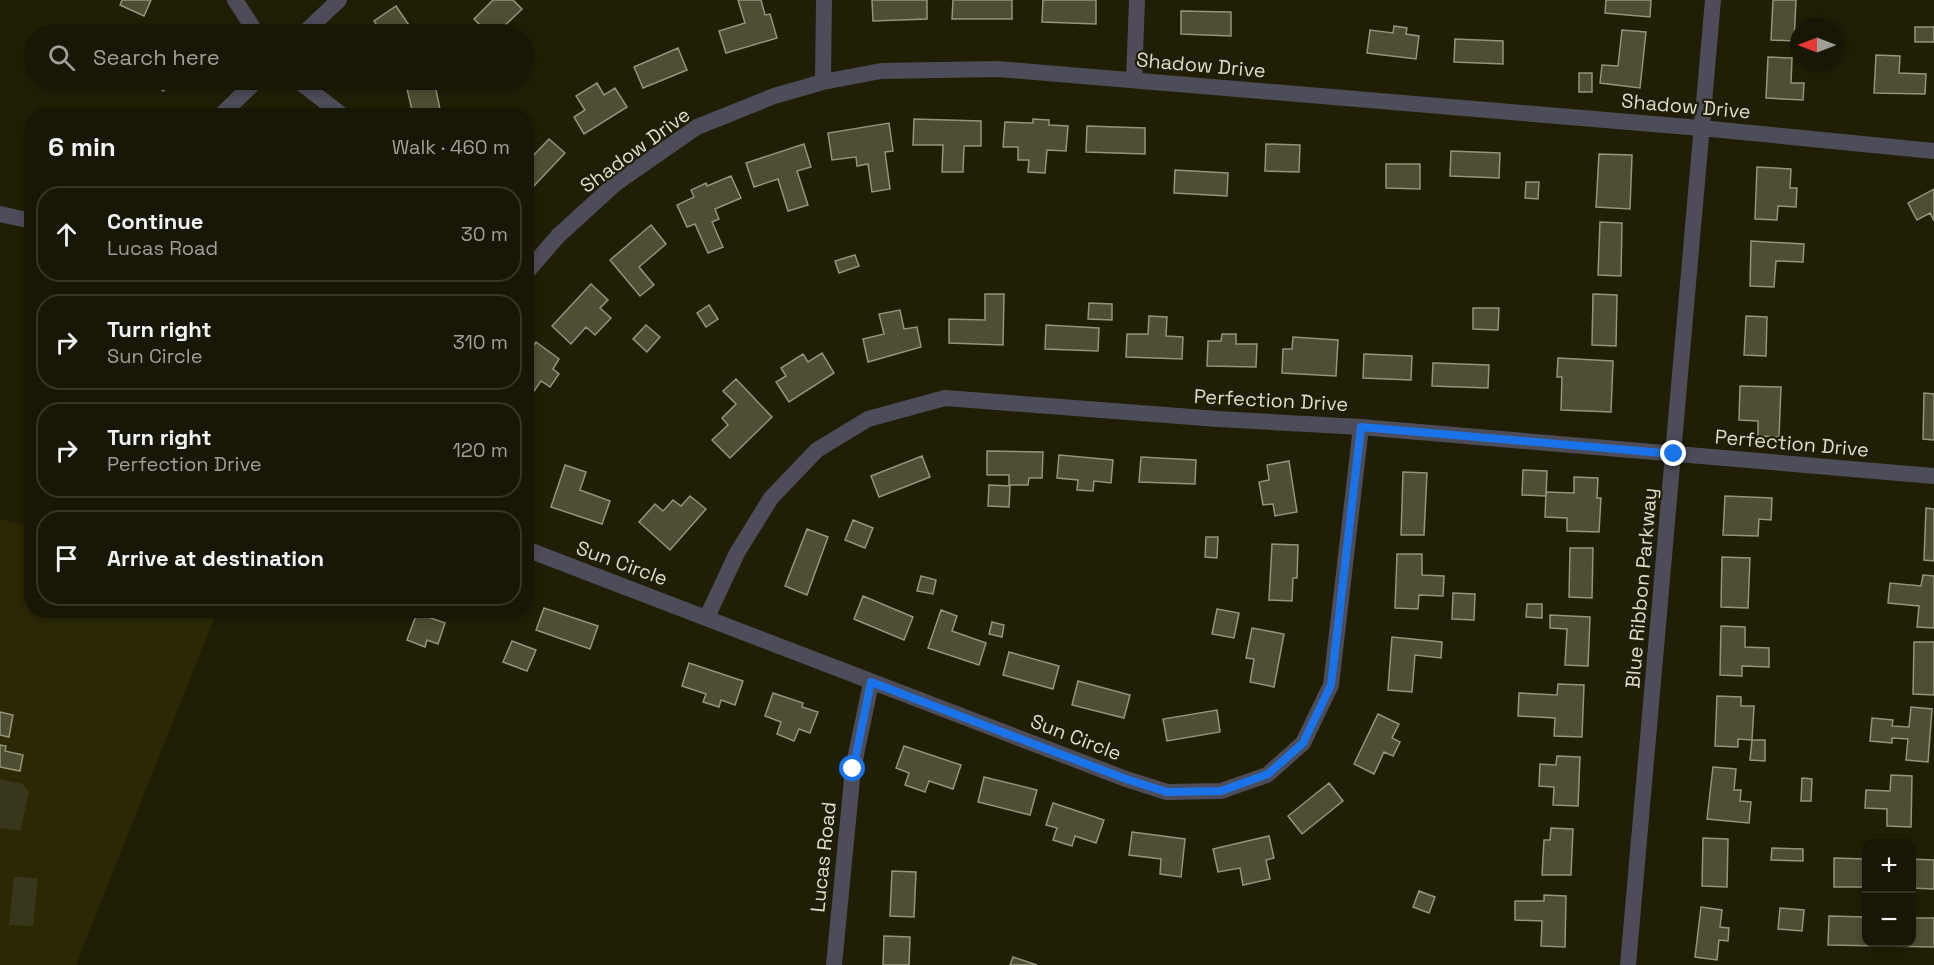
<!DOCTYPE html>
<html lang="en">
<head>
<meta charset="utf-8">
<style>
  body { margin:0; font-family:"Space Grotesk",sans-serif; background:#252313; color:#f1f3f6 }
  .controls { position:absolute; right:18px; bottom:18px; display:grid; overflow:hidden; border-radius:12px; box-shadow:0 3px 9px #0003 }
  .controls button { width:54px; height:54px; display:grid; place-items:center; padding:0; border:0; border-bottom:2px solid #363526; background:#181604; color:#f1f3f6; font:30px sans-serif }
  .compass { position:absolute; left:1790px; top:18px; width:54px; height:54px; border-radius:50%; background:#181604; box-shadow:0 3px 9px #0003; rotate:270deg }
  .stop { position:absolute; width:18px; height:18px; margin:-14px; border:4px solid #1a73e8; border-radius:50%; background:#fff }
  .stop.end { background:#1a73e8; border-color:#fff; box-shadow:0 2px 6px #0008 }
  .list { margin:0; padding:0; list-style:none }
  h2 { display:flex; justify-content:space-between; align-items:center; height:78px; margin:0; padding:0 24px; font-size:26px }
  h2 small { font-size:20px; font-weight:400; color:#9f9f9a }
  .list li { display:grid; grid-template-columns:39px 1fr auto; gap:18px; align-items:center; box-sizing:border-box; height:96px; margin:0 12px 12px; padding:0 12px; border:2px solid #363526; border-radius:24px }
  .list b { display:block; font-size:22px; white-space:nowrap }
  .list p { margin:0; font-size:20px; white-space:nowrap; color:#9f9f9a }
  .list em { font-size:20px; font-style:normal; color:#9f9f9a }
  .icon { flex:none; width:33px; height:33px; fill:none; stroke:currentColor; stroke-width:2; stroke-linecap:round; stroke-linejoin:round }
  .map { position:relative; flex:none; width:1934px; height:965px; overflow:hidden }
  .search { position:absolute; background:#181604; box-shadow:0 3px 9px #0003; left:24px; top:24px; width:510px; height:66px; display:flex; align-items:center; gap:15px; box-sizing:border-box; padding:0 21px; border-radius:33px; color:#9f9f9a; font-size:22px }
  .panel { position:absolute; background:#181604; box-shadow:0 3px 9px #0003; left:24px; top:108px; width:510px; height:510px; border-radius:24px }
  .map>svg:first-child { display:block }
  .built { fill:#2a2805 }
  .green { fill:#38371c }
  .building { fill:#4f4d32; stroke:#959476; stroke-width:1.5 }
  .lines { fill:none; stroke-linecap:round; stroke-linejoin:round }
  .street { stroke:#4d4d59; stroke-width:16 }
  .route { stroke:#1a73e8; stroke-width:8 }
  .labels { text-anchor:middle; stroke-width:4.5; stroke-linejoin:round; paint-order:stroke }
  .street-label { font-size:20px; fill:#dddccd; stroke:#201e05 }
</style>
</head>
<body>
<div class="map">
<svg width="1934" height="965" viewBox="0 0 1934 965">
  <rect width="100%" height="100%" fill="#201e05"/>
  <path class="built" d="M0,519L31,527L32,610L217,611L76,965H0Z"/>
  <path class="green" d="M0,779L23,784L29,793L20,831L0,828Z
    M14,877L38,878L33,926L9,925Z"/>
  <path class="building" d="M122,0H151L144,16L120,5Z
    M493,0H513L522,9L496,34H489L474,19Z
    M738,0H761L765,15L770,14L777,38L726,53L719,31L745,23Z
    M872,0H927V19L873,21Z
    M953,0H1012V19H952Z
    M1043,0H1096V24L1042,22Z
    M1606,0H1651L1650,17L1605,13Z
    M1773,0H1796L1794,41L1771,40Z
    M396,6L415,34H383L374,21Z
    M1181,11L1231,12V36L1181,34Z
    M1394,26L1407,28L1406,34L1419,36L1416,59L1367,53L1370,30L1393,33Z
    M1915,27H1934V42H1915Z
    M1622,30L1646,32L1640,88L1600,83L1602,65L1618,66Z
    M1455,39L1503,41V64L1454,62Z
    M678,48L687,70L643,88L634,67Z
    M1876,55L1900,56L1899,73L1926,74L1925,94L1874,93Z
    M1768,57L1792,58L1791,83H1804L1803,100L1766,98Z
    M1579,73H1592V92H1579Z
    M152,80H175L163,91Z
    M405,80H434L441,114L418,116L417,109L412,110Z
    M597,83L604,95L615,88L627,107L584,134L574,117L585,110L576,96Z
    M914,119L981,121V146H964L963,172H942L943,145H913Z
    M1033,119L1049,120V125L1068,126L1066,151L1047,150L1045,173L1028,172L1029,160H1018V147H1003L1005,122L1033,123Z
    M889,123L893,151L885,152L890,189L872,192L868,164L857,166L856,157L832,160L828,133Z
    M1087,126L1145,128V154L1086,152Z
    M549,139L565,153L532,188L526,183V157L529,160Z
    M804,144L811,167L797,171L808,205L788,211L778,179L754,187L746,163Z
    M1266,144L1300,145L1299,172L1265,171Z
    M1451,151L1500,153L1499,178L1450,176Z
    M1599,154L1632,155L1630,209L1596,207Z
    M1386,164H1420V189L1386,188Z
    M1757,167L1791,169L1790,188H1797L1796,207L1778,206L1777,220L1755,219Z
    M1175,170L1228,173L1227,196L1174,193Z
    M731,176L741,198L715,209L719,219L712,222L723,247L708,253L695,224L687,227L677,205L694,197L691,190L706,183L707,186Z
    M1526,182H1539L1538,199L1525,198Z
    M1934,189V221L1930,213L1917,220L1908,203Z
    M1600,222L1622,223L1621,276L1598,275Z
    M651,225L666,244L639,267L654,285L640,296L610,260Z
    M1751,241L1804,244L1803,262L1776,261L1774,287L1750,286Z
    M855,255L859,266L839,273L835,261Z
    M591,284L608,300L600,308L611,318L595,335L586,327L571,344L552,326Z
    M985,294H1004L1003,345L949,343V319L985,320Z
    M1593,294L1617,295L1616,346L1592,345Z
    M1089,303L1112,304V320L1088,319Z
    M709,305L718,319L706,327L697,313Z
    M1473,308H1499L1498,330L1473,329Z
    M900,310L904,329L917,327L921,347L868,362L863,339L884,334L879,314Z
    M1149,316L1167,317L1166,336L1183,337L1182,359L1126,357L1127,334H1148Z
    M1746,316L1767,317L1766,356L1744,355Z
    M646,325L660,337L647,352L633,339Z
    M1046,325L1099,328L1098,351L1045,349Z
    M1222,334H1236V344H1257L1256,367L1207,366L1208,341H1221Z
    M1293,337L1338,340L1336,376L1282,373L1283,349H1292Z
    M536,342L559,359L553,369L559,374L550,387L541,381L532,394L526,390V356Z
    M822,353L834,373L789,402L776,382L786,376L781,368L803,354L808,362Z
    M1364,354L1412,356L1411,380L1363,378Z
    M1558,358L1613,361L1611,412L1561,410L1562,377H1557Z
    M1433,363L1489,365L1488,388L1432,386Z
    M736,379L772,417L730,458L712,440L728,425L722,418L736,404L723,391Z
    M1740,386L1781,387L1779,437L1758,436V421L1739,420Z
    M1924,393L1934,394V440L1923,439Z
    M987,451L1043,452L1042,478H1029L1028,485H1009V475H987Z
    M1059,455L1113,460L1111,483L1094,481L1093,491L1077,490L1078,480L1057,478Z
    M922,456L930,477L879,497L871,476Z
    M1141,457L1196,460L1195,484L1139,482Z
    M1289,461L1297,512L1275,516L1273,504L1263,505L1259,482L1269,480L1267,465Z
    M565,465L586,472L580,490L610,501L602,524L551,507Z
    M1523,470L1547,471L1546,496L1522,495Z
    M1403,472L1427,473L1424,535H1401Z
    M1574,477L1598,478L1597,498H1601L1599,532L1567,531V518L1545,517L1546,492L1574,493Z
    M989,485L1010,486L1009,507L988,506Z
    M690,496L706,509L670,550L639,522L655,504L663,511L673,500L681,506Z
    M1725,496L1772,498L1771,520L1759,519L1758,536L1723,535Z
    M1926,508L1934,509V561L1924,560Z
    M853,520L873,528L865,548L845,540Z
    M807,529L828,537L807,595L785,586Z
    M1206,537H1218L1217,558L1205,557Z
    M1272,544L1298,545L1297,578H1293L1292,601L1269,600Z
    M1570,548H1593L1592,598L1569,597Z
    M1397,554H1422V575L1444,576L1443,596L1419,595L1418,609L1395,608Z
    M1722,557L1750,558L1748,608L1721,607Z
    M1923,575L1934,576V628L1917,627L1919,606L1888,603L1890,583L1921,586Z
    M921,576L936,580L933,594L917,591Z
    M1453,593L1475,594L1474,620L1452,619Z
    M863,596L913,617L904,640L854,619Z
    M1527,604H1542V618L1526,617Z
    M544,608L598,626L590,649L536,630Z
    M1217,609L1239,613L1234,638L1212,634Z
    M941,610L957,616L952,631L986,643L979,665L928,648Z
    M417,613L445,623L438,644L427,640L425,647L407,640Z
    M1550,615L1590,617L1588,666L1565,665L1567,629L1550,628Z
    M992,622L1004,625L1002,637L989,634Z
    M1721,626L1745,627V647L1769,648V667L1742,666V676L1720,675Z
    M1252,628L1284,634L1274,687L1250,682L1254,659L1246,658Z
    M1392,637L1442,642L1441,658L1415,655L1412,692L1388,690Z
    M512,641L536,650L527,671L503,662Z
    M1914,642H1934V695L1913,694Z
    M1009,652L1059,666L1053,689L1003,675Z
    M689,663L743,681L735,705L721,700L719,707L703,702L706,694L682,686Z
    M1078,681L1130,695L1124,718L1072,705Z
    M1558,684L1584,685L1582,737L1554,736L1555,718L1518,716L1519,693L1557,695Z
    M773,693L803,703L802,707L818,712L810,733L799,729L794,741L777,734L781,722L765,716Z
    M1717,696L1741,697V706H1754L1752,740L1738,739V747L1715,746Z
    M1911,707L1932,709L1928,762L1906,760L1908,739L1892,738V743L1870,741L1872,718L1893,720L1892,726L1909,727Z
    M1217,710L1220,732L1167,741L1163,719Z
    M0,712L13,715L9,737L0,735Z
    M0,712L13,715L9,737L0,735Z
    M1378,714L1399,724L1392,738L1400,742L1393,756L1384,752L1374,774L1354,764Z
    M1752,740H1765V761L1750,760Z
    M0,745L6,746L5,751L23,755L20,771L0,767Z
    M0,745L6,746L5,751L23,755L20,771L0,767Z
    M904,746L961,765L953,789L929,781L925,792L905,785L909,773L896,768Z
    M1557,756L1580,757L1578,806L1553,805L1554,787L1539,786L1540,764L1556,765Z
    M1713,767L1736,769L1734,790H1741L1740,801L1751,802L1749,823L1707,819Z
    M1891,775L1912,776L1911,827L1887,826V809L1865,808L1866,790L1890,791Z
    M984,777L1037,790L1030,815L978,802Z
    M1802,778L1812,779L1811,801H1801Z
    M1329,783L1343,801L1302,834L1288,816Z
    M1053,803L1104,820L1096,843L1075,836L1072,846L1053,840L1057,828L1046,825Z
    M1551,828L1573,829L1571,875H1542L1544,840H1550Z
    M1132,832L1185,839L1181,877L1160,874L1161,859L1129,855Z
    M1269,836L1274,858L1266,860L1270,879L1243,885L1240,868L1218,872L1213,849Z
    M1703,838L1728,839L1727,887L1702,886Z
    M1772,848L1803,849V861L1771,860Z
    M1834,858L1866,859V887H1834Z
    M1912,859L1934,860V889L1912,888Z
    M892,871L916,872L914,917L890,916Z
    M1419,891L1435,897L1429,913L1413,907Z
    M1544,895L1566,896L1565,947L1541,946L1542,921L1515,920V901H1544Z
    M1701,907L1722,910L1720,927L1729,928L1728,941L1719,940L1717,960L1695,957Z
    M1780,908L1804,910L1802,931L1778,929Z
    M1829,916L1866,917V942H1912V918H1934V947L1828,945Z
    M884,936L910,937L909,965H883Z
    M1013,957L1037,965H1010Z"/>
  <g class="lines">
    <path class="street" d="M235,0L257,34
      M303,34L339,0
      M297,80L342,115
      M1134,80L1137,0
      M823,82L824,0
      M220,116L257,80
      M0,214L32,221
      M526,273L558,236L615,184L697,127L774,96L823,82L881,71L998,69L1701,128L1934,151
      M526,549L1126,779L1167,792L1221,791L1267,775L1303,743L1331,685L1361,427
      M707,617L737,553L771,498L817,450L868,419L945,398L1218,419L1361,427L1934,476
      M834,965L853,769L871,683
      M1628,965L1713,0"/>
  </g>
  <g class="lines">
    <path class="route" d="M853,769L871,682L1126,779L1167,792L1221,791L1268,774L1303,743L1331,685L1361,427L1674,454"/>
  </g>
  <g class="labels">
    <g class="street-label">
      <text transform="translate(1201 65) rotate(5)" y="7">Shadow Drive</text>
      <text transform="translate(1686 106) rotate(5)" y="7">Shadow Drive</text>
      <text transform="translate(635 150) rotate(-36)" y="7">Shadow Drive</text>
      <text transform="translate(1271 400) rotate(3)" y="7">Perfection Drive</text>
      <text transform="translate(1792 443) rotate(5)" y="7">Perfection Drive</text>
      <text transform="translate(622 563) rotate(20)" y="7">Sun Circle</text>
      <text transform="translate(1641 588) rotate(-85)" y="7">Blue Ribbon Parkway</text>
      <text transform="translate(1076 737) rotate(21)" y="7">Sun Circle</text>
      <text transform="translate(823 857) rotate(-84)" y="7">Lucas Road</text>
    </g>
  </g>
</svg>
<div class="controls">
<button>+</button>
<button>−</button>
</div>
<svg class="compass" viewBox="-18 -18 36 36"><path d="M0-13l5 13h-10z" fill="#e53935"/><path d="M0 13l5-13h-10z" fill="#9f9f9a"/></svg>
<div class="stop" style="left:853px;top:769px"></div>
<div class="stop end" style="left:1674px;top:454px"></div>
<div class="search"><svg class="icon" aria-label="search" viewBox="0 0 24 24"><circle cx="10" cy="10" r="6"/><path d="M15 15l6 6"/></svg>Search here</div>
<section class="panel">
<h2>6 min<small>Walk · 460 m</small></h2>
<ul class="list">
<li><svg class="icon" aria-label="ahead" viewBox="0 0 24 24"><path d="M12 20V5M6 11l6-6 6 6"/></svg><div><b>Continue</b><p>Lucas Road</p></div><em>30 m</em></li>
<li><svg class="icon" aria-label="right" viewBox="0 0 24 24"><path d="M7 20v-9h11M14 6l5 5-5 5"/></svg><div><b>Turn right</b><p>Sun Circle</p></div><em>310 m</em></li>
<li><svg class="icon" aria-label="right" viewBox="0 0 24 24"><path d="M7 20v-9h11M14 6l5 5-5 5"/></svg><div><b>Turn right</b><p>Perfection Drive</p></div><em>120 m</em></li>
<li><svg class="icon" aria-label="arrive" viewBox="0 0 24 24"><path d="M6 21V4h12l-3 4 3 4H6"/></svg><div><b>Arrive at destination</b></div></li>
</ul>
</section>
</div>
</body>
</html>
